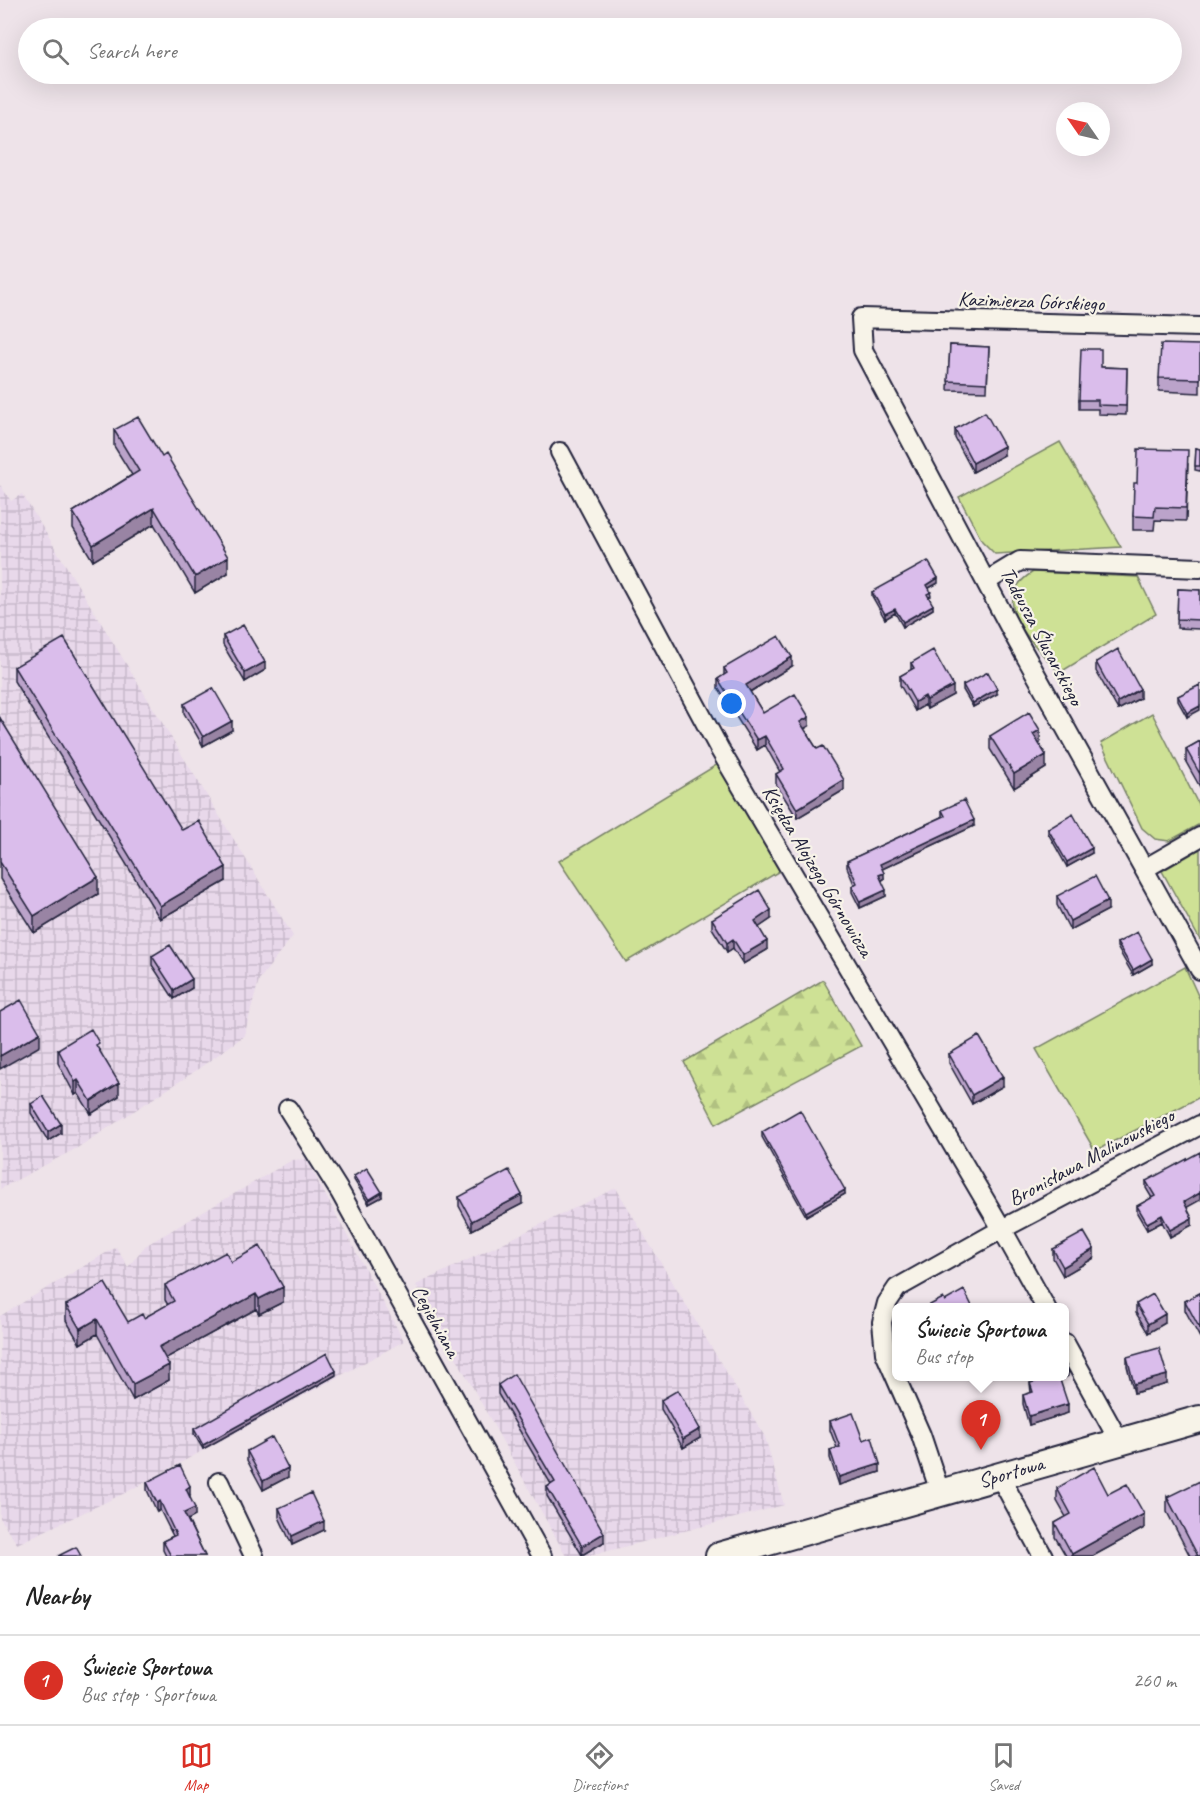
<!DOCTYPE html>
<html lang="en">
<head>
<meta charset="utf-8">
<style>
  body { margin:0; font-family:Caveat,sans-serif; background:#f2f2f2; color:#222 }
  .compass { position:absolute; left:1056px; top:102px; width:54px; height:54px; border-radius:50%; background:#fff; box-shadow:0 6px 24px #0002; rotate:304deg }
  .you { position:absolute; left:732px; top:704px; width:21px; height:21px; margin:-15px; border:4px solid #fff; border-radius:50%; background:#1a73e8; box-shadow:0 0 0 9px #1a73e833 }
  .badge { display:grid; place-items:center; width:39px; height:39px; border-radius:50%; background:#d93025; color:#fff; font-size:20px; font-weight:700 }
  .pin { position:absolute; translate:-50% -50px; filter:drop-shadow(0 2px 3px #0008) }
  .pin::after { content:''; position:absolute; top:32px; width:21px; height:18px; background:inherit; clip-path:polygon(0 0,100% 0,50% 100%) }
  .popup { position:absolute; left:892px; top:1303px; width:177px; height:78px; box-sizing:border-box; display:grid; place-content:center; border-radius:9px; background:#fff; filter:drop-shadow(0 2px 4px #0005); font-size:20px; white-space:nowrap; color:#767676 }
  .popup b { font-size:22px; color:#222 }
  .popup::after { content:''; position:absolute; left:50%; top:100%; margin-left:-12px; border:12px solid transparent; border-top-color:#fff }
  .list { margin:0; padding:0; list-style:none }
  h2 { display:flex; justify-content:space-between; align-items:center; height:78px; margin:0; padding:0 24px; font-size:26px }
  h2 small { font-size:20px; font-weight:400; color:#767676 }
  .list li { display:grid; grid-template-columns:39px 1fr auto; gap:18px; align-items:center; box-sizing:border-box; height:90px; padding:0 24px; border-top:2px solid #e0e0e0 }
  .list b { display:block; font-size:22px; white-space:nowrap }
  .list p { margin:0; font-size:20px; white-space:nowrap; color:#767676 }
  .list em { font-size:20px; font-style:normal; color:#767676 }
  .icon { flex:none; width:33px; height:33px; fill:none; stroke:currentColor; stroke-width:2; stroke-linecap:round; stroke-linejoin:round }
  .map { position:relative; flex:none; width:1200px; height:1556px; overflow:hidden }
  .search { position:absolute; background:#fff; box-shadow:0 6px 24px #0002; left:18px; right:18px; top:18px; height:66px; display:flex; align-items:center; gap:15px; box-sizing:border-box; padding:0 21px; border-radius:33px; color:#767676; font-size:22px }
  .sheet { height:168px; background:#fff }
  nav { display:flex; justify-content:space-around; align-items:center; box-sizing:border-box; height:84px; border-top:2px solid #e0e0e0; background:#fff; font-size:16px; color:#767676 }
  nav a { display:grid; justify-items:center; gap:3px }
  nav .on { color:#d93025 }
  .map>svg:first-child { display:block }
  .industrial { fill:url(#industrial-grid) }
  .grass { fill:#cee195; stroke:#788268; stroke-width:1.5 }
  .forest { fill:url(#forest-firs); stroke:#788268; stroke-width:1.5 }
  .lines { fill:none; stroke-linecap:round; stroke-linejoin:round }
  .street-casing { stroke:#22223b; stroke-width:22 }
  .secondary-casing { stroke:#22223b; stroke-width:30 }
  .street { stroke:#f7f3e8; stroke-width:18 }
  .secondary { stroke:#f7f3e8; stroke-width:26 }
  .wall { fill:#bba3ca; stroke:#22223b; stroke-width:1.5 }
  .shaded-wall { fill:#9984a4; stroke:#22223b; stroke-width:1.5 }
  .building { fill:#dabdeb; stroke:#22223b; stroke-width:1.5 }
  .labels { text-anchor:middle; stroke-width:4.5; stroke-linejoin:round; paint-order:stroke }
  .street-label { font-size:21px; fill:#22223b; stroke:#f7f3e8 }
</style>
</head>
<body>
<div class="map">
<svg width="1200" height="1556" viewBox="0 0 1200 1556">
  <defs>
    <pattern id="industrial-grid" width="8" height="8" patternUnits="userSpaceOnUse" patternTransform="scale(1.5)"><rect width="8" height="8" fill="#e8d8ea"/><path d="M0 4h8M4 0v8" fill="none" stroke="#c7b9ca"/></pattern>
    <pattern id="forest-firs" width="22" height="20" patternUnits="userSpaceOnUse" patternTransform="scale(1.5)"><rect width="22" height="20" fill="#cee195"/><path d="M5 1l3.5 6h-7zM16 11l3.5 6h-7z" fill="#b1c181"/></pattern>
  </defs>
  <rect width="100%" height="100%" fill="#eee3e9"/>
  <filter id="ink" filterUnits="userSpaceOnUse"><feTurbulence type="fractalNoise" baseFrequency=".0167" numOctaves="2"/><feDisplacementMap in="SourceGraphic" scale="12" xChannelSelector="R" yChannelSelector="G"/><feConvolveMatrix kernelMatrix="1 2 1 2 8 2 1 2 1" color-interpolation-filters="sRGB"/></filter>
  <g filter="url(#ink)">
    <path class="industrial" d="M0,485L11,501L22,494L293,936L259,980L244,1036L191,1074L77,1148L0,1189Z
      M306,1159L404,1341L127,1492L17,1544L0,1518V1316L116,1247L128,1267L145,1246L292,1160Z
      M616,1188L765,1437L784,1505L589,1556H566L416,1285Z"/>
    <path class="grass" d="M1060,442L1121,547L995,554L982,541L959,497Z
      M1033,572L1138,577L1156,614L1059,673C1035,644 984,602 1033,572Z
      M1152,713L1200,808V824L1169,841L1155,839L1142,828L1101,743Z
      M718,764L783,869L626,962L559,861Z
      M1200,849V940L1162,871Z
      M1185,967L1200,1000V1097L1095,1151L1036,1049Z"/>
    <path class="forest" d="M823,980L861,1046L716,1124L684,1062Z"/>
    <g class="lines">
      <g class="street-casing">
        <path id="street" d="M1200,327L861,318L863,350L1015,637L1200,970
          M560,452L720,750L1002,1229L1046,1308
          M987,581L1020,561L1200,568
          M1144,869L1200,837
          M288,1109L340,1192L542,1556
          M1065,1343L1119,1441
          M999,1475L1043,1556
          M219,1482L254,1556
          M940,1492L921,1435L885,1353L882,1322L887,1303L897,1288L1002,1229L1200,1125"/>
      </g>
      <g class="secondary-casing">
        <path id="secondary" d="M719,1556L1200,1419"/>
      </g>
      <use href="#street" class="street"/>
      <use href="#secondary" class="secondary"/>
    </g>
    <path class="wall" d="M950,345L989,347L987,391L948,390Z
      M1200,345V393L1159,391V378Z
      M1101,367L1127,368L1126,415L1098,414V409H1079V400Z
      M955,429L1004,455L973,472L955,438Z
      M114,430L228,573L195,593L154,524L93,561L73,528V512L132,475L114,446Z
      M1196,448L1200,449V471L1195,470Z
      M1188,464L1186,521L1155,520L1154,530H1133V516L1137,483Z
      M938,583L929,588L931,596L929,597L933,609L903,627L895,613L885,619L872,596V592Z
      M1178,589L1200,590V629L1177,628Z
      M223,636L265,670L245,682L223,645Z
      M1096,662L1140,698L1118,710L1096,671Z
      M911,663L953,695L927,709L925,705L915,711L900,685V676L911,670Z
      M792,666L750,692L763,713L809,726L804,729L817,749L844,790L797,818L776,784V774L780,772L765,745L757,750L718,688V679L724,675V668Z
      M14,667L182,830L226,881L160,919L14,681Z
      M963,685L997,694L973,707L963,690Z
      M1200,685L1187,717L1178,701V696Z
      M184,704L232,730L203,746L184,713Z
      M0,718L98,894L34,933L0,879Z
      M990,736L1040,743L1039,744L1046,768L1014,788L990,749Z
      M1200,741V787L1186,762V749Z
      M942,810L974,826L882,869L884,879L881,881L886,896L860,908L852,892V886L854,884L847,867V861L942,817Z
      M1048,829L1092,853L1067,867L1048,833Z
      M1057,896L1108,910L1070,930L1057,905Z
      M712,919H771L759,927L767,950L743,964L733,948L727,952L712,928Z
      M1117,943L1152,964L1133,975L1117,947Z
      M152,956L192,988L174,999L152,965Z
      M58,1049L99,1050L119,1096L91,1114L78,1093L75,1095L58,1063Z
      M949,1054L1003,1086L972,1104L949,1063Z
      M31,1104L61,1133L48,1141L31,1113Z
      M762,1132L845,1194L806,1216L762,1137Z
      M354,1176L382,1197L369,1204L354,1180Z
      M1146,1181L1187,1207L1192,1225L1170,1237L1162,1222L1147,1230L1137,1213V1206L1152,1198L1146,1188Z
      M459,1197L522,1204L472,1230L459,1206Z
      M1053,1249L1094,1258L1063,1276L1053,1258Z
      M231,1262L283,1302L259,1314L256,1309L166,1358L169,1380L133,1400L97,1334L80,1344L66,1320V1305L128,1322L144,1318L168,1305L165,1300V1285Z
      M1200,1293V1338L1185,1310V1301Z
      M1136,1304L1165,1323L1148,1333L1136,1313Z
      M1127,1357L1167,1384L1134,1393L1127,1366Z
      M336,1375L203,1449L194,1434V1429Z
      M1068,1376L1060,1380L1068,1413L1029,1425L1023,1404V1395L1031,1393L1030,1383Z
      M498,1385L604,1542L582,1555L547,1496V1487L551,1484L498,1394Z
      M661,1400L700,1438L683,1448L661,1409Z
      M830,1421L863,1440L880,1472L839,1485L830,1458V1450L837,1448L830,1430Z
      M247,1451L288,1477L263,1490L247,1460Z
      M147,1482L190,1495L189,1496L195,1516L188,1520L205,1556H166L163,1550V1541L173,1536L160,1510L157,1512L147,1490Z
      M1057,1488L1108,1494L1144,1528L1093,1556H1066L1055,1537V1523L1066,1517L1057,1501Z
      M1167,1497L1200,1556H1190L1167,1512Z
      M279,1508L324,1530L292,1545L279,1517Z"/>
    <path class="shaded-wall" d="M1004,446V455L973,472V463Z
      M154,508V524L93,561V545Z
      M228,557V573L195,593V577Z
      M938,578V583L927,589V585Z
      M933,605V609L903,627V622Z
      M895,609V613L885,619V614Z
      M792,657V666L746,694V685Z
      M265,662V670L245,682V673Z
      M953,686V695L927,709V700Z
      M997,689V694L973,707V703Z
      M1140,689V698L1118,710V702Z
      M925,696V705L915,711V702Z
      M1200,706V710L1187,717V713Z
      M809,717V726L800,731V722Z
      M232,721V730L203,746V737Z
      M1040,730V743L1033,747V734Z
      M765,736V745L757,750V740Z
      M1046,755V768L1014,788V774Z
      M844,780V790L797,818V809Z
      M974,820V826L880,870V864Z
      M1092,848V853L1067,867V862Z
      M226,867V881L160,919V906Z
      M884,873V879L879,882V875Z
      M98,877V894L34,933V916Z
      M886,890V896L860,908V902Z
      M1108,901V910L1070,930V921Z
      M771,910V919L755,930V921Z
      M733,939V948L727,952V943Z
      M767,941V950L743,964V955Z
      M1152,959V964L1133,975V970Z
      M192,979V988L174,999V990Z
      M40,1033V1046L0,1069V1056Z
      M1003,1077V1086L972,1104V1095Z
      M78,1080V1093L75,1095V1082Z
      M119,1083V1096L91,1114V1101Z
      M61,1124V1133L48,1141V1132Z
      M845,1190V1194L806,1216V1212Z
      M382,1192V1197L369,1204V1200Z
      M1200,1193V1200L1184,1209V1202Z
      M522,1195V1204L472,1230V1221Z
      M1162,1215V1222L1147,1230V1223Z
      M1192,1218V1225L1170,1237V1230Z
      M1094,1249V1258L1063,1276V1267Z
      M283,1287V1302L259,1314V1299Z
      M256,1294V1309L159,1362V1347Z
      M1165,1314V1323L1148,1333V1324Z
      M97,1319V1334L80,1344V1329Z
      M169,1365V1380L133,1400V1384Z
      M336,1371V1375L203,1449V1445Z
      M1068,1372V1376L1055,1383L1059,1377H1065V1373Z
      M1167,1375V1384L1134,1393V1384Z
      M1068,1404V1413L1029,1425V1416Z
      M700,1429V1438L683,1448V1439Z
      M880,1464V1472L839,1485V1477Z
      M288,1468V1477L263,1490V1481Z
      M190,1486V1495L186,1498V1489Z
      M160,1501V1510L157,1512V1503Z
      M195,1508V1516L184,1522V1513Z
      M1144,1514V1528L1093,1556H1072V1554Z
      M324,1521V1530L292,1545V1536Z
      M604,1533V1542L582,1555V1546Z"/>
    <path class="building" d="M1161,344L1200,345V379L1159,378Z
      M950,345L989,347L987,383L948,381Z
      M1081,349H1101V367L1127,368L1126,406L1098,405V400H1079Z
      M985,412L1004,446L973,463L955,429Z
      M138,417L162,457L166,454L228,557L195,577L154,508L93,545L73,512L139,471L114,430Z
      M1196,448L1200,449V466H1195Z
      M1138,449L1188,450L1186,508L1155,507L1154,517L1133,516L1134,483H1137Z
      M928,561L938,578L927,585L931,592L927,594L933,605L903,622L895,609L885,614L872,592Z
      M1178,589L1200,590V620L1177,619Z
      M243,625L265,662L245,673L223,636Z
      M779,636L792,657L746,685L763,713L795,694L809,717L800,722L817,749L823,746L844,780L797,809L776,774L784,769L765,736L757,740L718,679L727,673L724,668Z
      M64,638L182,830L199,821L226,867L160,906L14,667Z
      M1118,649L1140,689L1118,702L1096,662Z
      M933,650L953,686L927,700L925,696L915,702L900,676L914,668L911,663Z
      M988,672L997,689L973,703L963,685Z
      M1200,685V706L1187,713L1178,696Z
      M213,688L232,721L203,737L184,704Z
      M1029,712L1040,730L1033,734L1046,755L1014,774L990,736Z
      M0,718L98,877L34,916L0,862Z
      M1200,741V774L1186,749Z
      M964,800L974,820L880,864L884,873L879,875L886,890L860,902L852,886L857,883L847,861L945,816L942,810Z
      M1073,814L1092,848L1067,862L1048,829Z
      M1095,876L1108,901L1070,921L1057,896Z
      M759,890L771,910L755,921L767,941L743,955L733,939L727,943L712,919Z
      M1137,932L1152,959L1133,970L1117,943Z
      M170,945L192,979L174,990L152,956Z
      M21,1000L40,1033L0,1056V1012Z
      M91,1029L99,1043L96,1045L119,1083L91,1101L78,1080L75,1082L58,1049Z
      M979,1036L1003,1077L972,1095L949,1054Z
      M43,1096L61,1124L48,1132L31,1104Z
      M800,1110L845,1190L806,1212L762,1132Z
      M1200,1152V1193L1184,1202L1192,1218L1170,1230L1162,1215L1147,1223L1137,1206L1155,1196L1146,1181Z
      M367,1168L382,1192L369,1200L354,1176Z
      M509,1170L522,1195L472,1221L459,1197Z
      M1084,1232L1094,1249L1063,1267L1053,1249Z
      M260,1246L283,1287L259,1299L256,1294L159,1347L169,1365L133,1384L97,1319L80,1329L66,1305L105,1283L128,1322L142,1314L144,1318L174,1301L165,1285L226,1252L231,1262Z
      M964,1290L973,1308H928V1306L943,1298L945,1301Z
      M1200,1293V1329L1185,1301Z
      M1153,1294L1165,1314L1148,1324L1136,1304Z
      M1159,1348L1167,1375L1134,1384L1127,1357Z
      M327,1353L336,1371L203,1445L194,1429Z
      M1065,1366L1068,1372L1065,1373Z
      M514,1374L604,1533L582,1546L547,1487L555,1482L498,1385Z
      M1052,1377H1059L1068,1404L1029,1416L1023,1395L1033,1392L1030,1383Z
      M678,1390L700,1429L683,1439L661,1400Z
      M853,1413L863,1440L872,1437L880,1464L839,1477L830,1450L840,1447L830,1421Z
      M272,1437L288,1468L263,1481L247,1451Z
      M180,1465L190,1486L186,1489L195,1508L184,1513L205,1556H171L163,1541L176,1535L160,1501L157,1503L147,1482Z
      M1094,1467L1108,1494L1127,1484L1144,1514L1072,1554L1055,1523L1071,1514L1057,1488Z
      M1200,1481V1556H1198L1167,1497Z
      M311,1493L324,1521L292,1536L279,1508Z
      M76,1547L81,1556H58Z"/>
  </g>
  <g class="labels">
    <g class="street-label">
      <text transform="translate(1031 301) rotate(2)" y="7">Kazimierza Górskiego</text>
      <text transform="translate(1042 636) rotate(62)" y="7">Tadeusza Ślusarskiego</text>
      <text transform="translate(818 871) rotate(59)" y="7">Księdza Alojzego Górnowicza</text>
      <text transform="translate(1091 1157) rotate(-28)" y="7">Bronisława Malinowskiego</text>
      <text transform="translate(436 1321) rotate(61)" y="7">Cegielniana</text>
      <text transform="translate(1011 1472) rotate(-16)" y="7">Sportowa</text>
    </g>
  </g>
</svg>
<svg class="compass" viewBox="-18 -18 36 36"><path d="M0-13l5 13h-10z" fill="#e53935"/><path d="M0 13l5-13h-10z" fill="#767676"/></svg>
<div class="you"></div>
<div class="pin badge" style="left:981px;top:1450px">1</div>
<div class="popup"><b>Świecie Sportowa</b>Bus stop</div>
<div class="search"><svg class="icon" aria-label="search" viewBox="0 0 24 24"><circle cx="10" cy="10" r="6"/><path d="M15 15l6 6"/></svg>Search here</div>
</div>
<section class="sheet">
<h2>Nearby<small></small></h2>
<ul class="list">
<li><span class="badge">1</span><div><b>Świecie Sportowa</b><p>Bus stop · Sportowa</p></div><em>260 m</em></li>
</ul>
</section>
<nav>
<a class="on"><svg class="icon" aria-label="map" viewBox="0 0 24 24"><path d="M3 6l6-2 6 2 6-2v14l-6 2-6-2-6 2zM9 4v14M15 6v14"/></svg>Map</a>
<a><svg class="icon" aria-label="directions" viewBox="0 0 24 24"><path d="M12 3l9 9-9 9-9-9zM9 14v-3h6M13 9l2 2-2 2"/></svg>Directions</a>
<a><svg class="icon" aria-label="saved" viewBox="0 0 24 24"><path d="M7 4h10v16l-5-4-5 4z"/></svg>Saved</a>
</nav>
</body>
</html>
